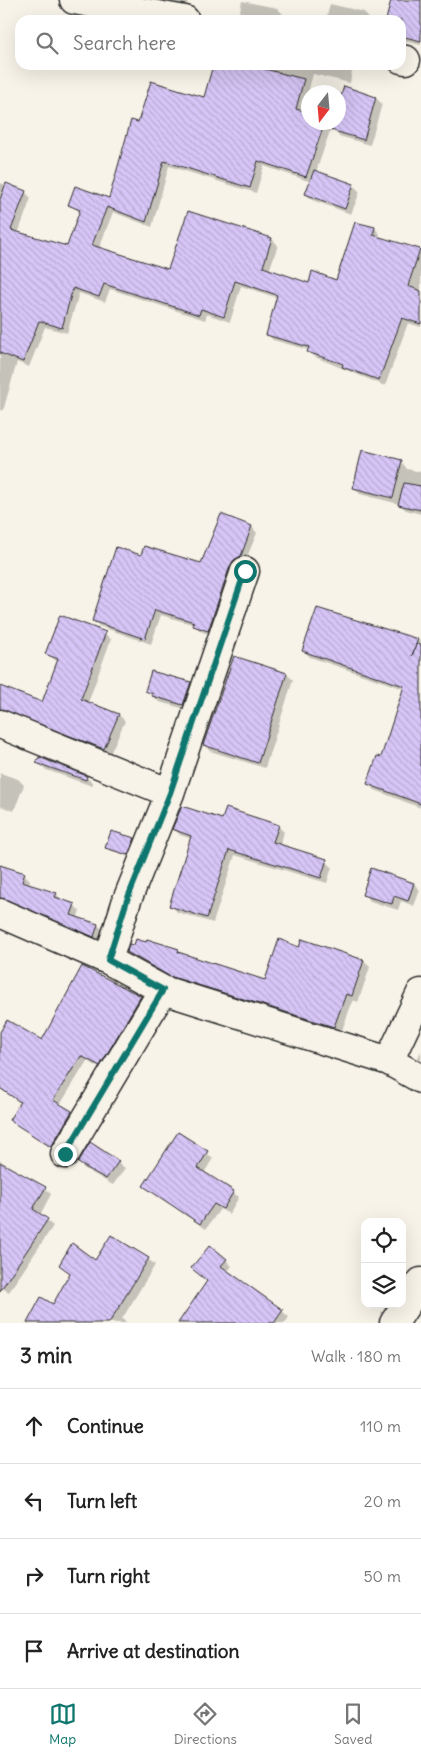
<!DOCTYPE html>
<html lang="en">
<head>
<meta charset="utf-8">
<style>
  body { margin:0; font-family:Delius,sans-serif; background:#f6f6f6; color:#222 }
  .controls { position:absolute; right:15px; bottom:15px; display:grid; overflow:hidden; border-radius:10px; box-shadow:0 5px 20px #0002 }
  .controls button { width:45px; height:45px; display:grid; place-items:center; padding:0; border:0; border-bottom:1px solid #e0e0e0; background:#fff; color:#222; font:25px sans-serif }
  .compass { position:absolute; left:301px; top:85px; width:45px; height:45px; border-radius:50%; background:#fff; box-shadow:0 5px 20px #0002; rotate:196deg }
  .stop { position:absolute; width:15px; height:15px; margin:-11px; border:4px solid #0f766e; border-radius:50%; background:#fff }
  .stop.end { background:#0f766e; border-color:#fff; box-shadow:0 1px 5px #0008 }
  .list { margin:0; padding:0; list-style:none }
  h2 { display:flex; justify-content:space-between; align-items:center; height:65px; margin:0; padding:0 20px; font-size:21px }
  h2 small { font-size:16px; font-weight:400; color:#767676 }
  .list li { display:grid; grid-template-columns:32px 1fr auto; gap:15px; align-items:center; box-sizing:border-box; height:75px; padding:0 20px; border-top:1px solid #e0e0e0 }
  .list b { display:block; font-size:19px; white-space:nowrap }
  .list em { font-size:16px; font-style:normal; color:#767676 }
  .icon { flex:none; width:28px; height:28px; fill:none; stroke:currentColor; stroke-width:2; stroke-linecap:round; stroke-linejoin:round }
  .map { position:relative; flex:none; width:421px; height:1323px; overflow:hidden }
  .search { position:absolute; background:#fff; box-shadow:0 5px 20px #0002; left:15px; right:15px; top:15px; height:55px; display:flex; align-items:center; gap:12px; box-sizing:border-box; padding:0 18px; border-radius:15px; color:#767676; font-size:19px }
  .sheet { height:365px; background:#fff }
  nav { display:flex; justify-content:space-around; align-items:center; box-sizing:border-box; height:70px; border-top:1px solid #e0e0e0; background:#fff; font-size:14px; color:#767676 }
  nav a { display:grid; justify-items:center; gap:2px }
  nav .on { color:#0f766e }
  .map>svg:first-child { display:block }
  .shadow { fill:#0003; fill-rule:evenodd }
  .building { fill:url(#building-back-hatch); stroke:#2b2b2b }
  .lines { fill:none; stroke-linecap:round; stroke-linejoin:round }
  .minor-casing { stroke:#2b2b2b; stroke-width:31 }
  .minor { stroke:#f7f3e8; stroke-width:28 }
  .route { stroke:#0f766e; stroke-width:6 }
</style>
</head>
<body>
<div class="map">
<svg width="421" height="1323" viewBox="0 0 421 1323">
  <defs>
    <pattern id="building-back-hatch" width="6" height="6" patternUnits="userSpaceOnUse" patternTransform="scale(1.25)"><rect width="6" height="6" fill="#d6c5f6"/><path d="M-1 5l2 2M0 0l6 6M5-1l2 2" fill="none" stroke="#b8a9d3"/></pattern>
  </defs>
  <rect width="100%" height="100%" fill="#f7f3e8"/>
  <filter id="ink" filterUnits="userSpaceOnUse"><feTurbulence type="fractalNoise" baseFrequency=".02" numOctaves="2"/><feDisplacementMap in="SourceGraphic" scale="10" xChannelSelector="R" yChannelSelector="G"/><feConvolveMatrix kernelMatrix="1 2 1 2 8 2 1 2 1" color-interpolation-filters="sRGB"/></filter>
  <g filter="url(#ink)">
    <path class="shadow" d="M162,0H188L186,9L167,5Z
      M393,0L421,1V45L401,40V20H388Z
      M242,1L277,8L283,14L281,20H238Z
      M330,4L364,12L370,20H326Z
      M214,65H353L350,83L313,74L303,112L308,114V122H330L334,126L376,98L382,104L370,145L339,136L331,128L316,172L353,185L360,192L351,214L312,200L306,194L311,182L264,166L256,193L169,166L152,227L113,212L99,248L168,270L188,213L272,239L278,245L269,271L309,284L337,281L375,228L380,234L379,238L421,251V327L408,323L385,386L315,357L309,350L273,340L267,334L278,298L241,286L230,322L207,314L205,320L110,289L105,302L79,293L67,333L45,327L29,367L17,362L3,411L0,410V183L25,192L31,198L18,234L68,248L80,212L69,205L110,200L139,124L205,99ZM314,353L350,365L349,367L314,355Z
      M401,461L407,469L421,472V514L406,510L399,504L360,494L354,488Z
      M252,527L257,533L214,636L200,631L195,625L161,615L151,644L99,626L94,621L142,556L202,565Z
      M318,609L421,641V808L375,790L368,784L382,759L404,689L310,657L304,651Z
      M105,634L111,639L88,703L119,715L125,721L110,754L0,716V687L43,703L58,662L47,654Z
      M287,674L293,680L265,768L210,751L204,745Z
      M191,683L197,689L189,710L159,702L147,691Z
      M38,763L86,777L93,783L92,786L44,769Z
      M0,773L18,779L24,785L14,811L0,806Z
      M278,826L284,832L280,846L326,861L332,867L327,883L235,855L213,923L177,912L171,905L192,839L180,835L174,829Z
      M135,839L137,842L131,858L107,848Z
      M0,866L24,874L30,880L29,885L56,894L62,900L74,905L80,911L77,919L98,925L104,931L100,942L0,900Z
      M414,884L420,890L414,906L401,901L398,910L370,901L364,894Z
      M303,941L364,961L370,967L358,1002L353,1000L341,1033L177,981L134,958L128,952L178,950L182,955L265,982L300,948Z
      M83,968L140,997L147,1003L106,1071L87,1061L60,1105L78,1118L58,1153L11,1120L21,1103L0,1089V1034L42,1042Z
      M421,1051V1061L418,1058Z
      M179,1134L213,1158L204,1173L239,1197L229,1214L220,1209L206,1229L144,1186Z
      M91,1144L125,1168L113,1185L85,1169L79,1163Z
      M0,1161L45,1188L51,1194L40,1215L53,1226L9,1292L0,1286Z
      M148,1259L155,1265L122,1319L127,1323H28L53,1306L71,1274L61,1265Z
      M226,1260L232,1266L227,1272L282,1311L289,1317L285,1323H180Z"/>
    <path class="building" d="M391,0H421V41L401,36V20H386Z
      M213,65H249L304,79L296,109L308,112V122H325L306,177L258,161L250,188L164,161L146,222L107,207L92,245L168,269L188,211L272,238L263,267L309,283L312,271L336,280L355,222L375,227L373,235L420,249L408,286L421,291V324L402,318L379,380L342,367L343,364L307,352L309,347L266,335L277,295L235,281L224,317L201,309L199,315L104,284L99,297L73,288L62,328L39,321L23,362L0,353V199L6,183L26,191L11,230L67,246L80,210L68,205L75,186L109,198L131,120L138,122L151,81L204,97Z
      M344,86L376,97L364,140L331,130L334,122H338V105Z
      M314,170L354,184L345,209L305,194Z
      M362,450L402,460L393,498L353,488Z
      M404,483L421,486V510L398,505Z
      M221,514L252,526L241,556L234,560L230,566L208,631L193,626L194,622L155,610L145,639L92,621L116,547L141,555L144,546L201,563Z
      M317,608L418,639L412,656L416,644L421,645V804L367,784L377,756L381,757L404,686L302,651Z
      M60,615L106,632L81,699L119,714L104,749L0,709V686L42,702L58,659L45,654Z
      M234,656L287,673L258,763L203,745Z
      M151,671L191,682L183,705L152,696L153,694L145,691Z
      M39,757L87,776L86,780L36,763Z
      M182,806L222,819L226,808L279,825L273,842L327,859L321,878L229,850L207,918L169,906L191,836L172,829Z
      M111,831L135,838L128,855L105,848Z
      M0,865L25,873L22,882L57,893L55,897L75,904L71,915L98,924L94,937L0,898Z
      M371,868L414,883L408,901L394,896L392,904L362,895Z
      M136,939L146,942L147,939L179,949L178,952L265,980L279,939L299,947L302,939L364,960L352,996L346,994L334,1027L169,976L127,952L129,944L134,945Z
      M82,966L141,996L100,1066L81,1056L53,1100L72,1111L51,1147L9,1120L20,1102L0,1088V1032L7,1020L42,1040Z
      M178,1132L208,1151L198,1168L234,1191L223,1209L214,1204L200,1224L143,1186Z
      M90,1142L119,1161L106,1179L78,1163Z
      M0,1162L46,1187L33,1209L48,1219L0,1291Z
      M111,1235L149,1258L109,1323H27L41,1297L53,1304L70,1273L59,1265L72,1243L95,1260Z
      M210,1245L227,1259L221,1266L283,1310L274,1323H178L207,1281L191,1268Z"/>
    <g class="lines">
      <g class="minor-casing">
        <path id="minor" d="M74,0L185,20
          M401,59L406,60
          M0,724L170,793
          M0,913L108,960L163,990L389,1061L421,1079
          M108,960L127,900L170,793L245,571
          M389,1061L421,993
          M65,1154L163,990
          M394,1323L421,1282"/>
      </g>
      <use href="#minor" class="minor"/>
    </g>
  </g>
  <g class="lines" filter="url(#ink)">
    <path class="route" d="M65,1154L163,990L108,960L127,900L170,793L245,571"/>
  </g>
</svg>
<div class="controls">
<button><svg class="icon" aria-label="locate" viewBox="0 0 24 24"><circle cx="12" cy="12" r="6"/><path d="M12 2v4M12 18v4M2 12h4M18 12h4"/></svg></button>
<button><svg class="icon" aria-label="layers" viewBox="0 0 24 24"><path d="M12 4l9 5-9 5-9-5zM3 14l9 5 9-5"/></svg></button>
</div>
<svg class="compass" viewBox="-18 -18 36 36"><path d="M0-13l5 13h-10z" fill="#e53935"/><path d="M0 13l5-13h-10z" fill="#767676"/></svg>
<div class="stop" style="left:245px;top:571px"></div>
<div class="stop end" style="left:65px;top:1154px"></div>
<div class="search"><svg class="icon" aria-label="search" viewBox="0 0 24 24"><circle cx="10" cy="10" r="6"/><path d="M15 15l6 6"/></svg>Search here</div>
</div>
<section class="sheet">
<h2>3 min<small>Walk · 180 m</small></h2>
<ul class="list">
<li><svg class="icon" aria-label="ahead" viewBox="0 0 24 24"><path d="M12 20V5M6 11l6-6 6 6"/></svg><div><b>Continue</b></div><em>110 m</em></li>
<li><svg class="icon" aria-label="left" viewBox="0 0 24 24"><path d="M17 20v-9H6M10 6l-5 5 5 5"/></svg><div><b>Turn left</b></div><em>20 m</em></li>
<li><svg class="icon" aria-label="right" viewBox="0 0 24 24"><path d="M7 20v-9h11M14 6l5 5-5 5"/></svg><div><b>Turn right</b></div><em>50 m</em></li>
<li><svg class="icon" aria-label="arrive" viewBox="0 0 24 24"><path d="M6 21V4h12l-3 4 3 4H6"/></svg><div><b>Arrive at destination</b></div></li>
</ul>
</section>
<nav>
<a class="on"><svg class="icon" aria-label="map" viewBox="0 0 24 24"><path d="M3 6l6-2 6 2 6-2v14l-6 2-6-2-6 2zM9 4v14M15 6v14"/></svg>Map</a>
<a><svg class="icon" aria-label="directions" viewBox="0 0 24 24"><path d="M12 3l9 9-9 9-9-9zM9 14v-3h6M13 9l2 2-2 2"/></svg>Directions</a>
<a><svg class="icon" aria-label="saved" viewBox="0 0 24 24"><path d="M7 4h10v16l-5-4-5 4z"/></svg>Saved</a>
</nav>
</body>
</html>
